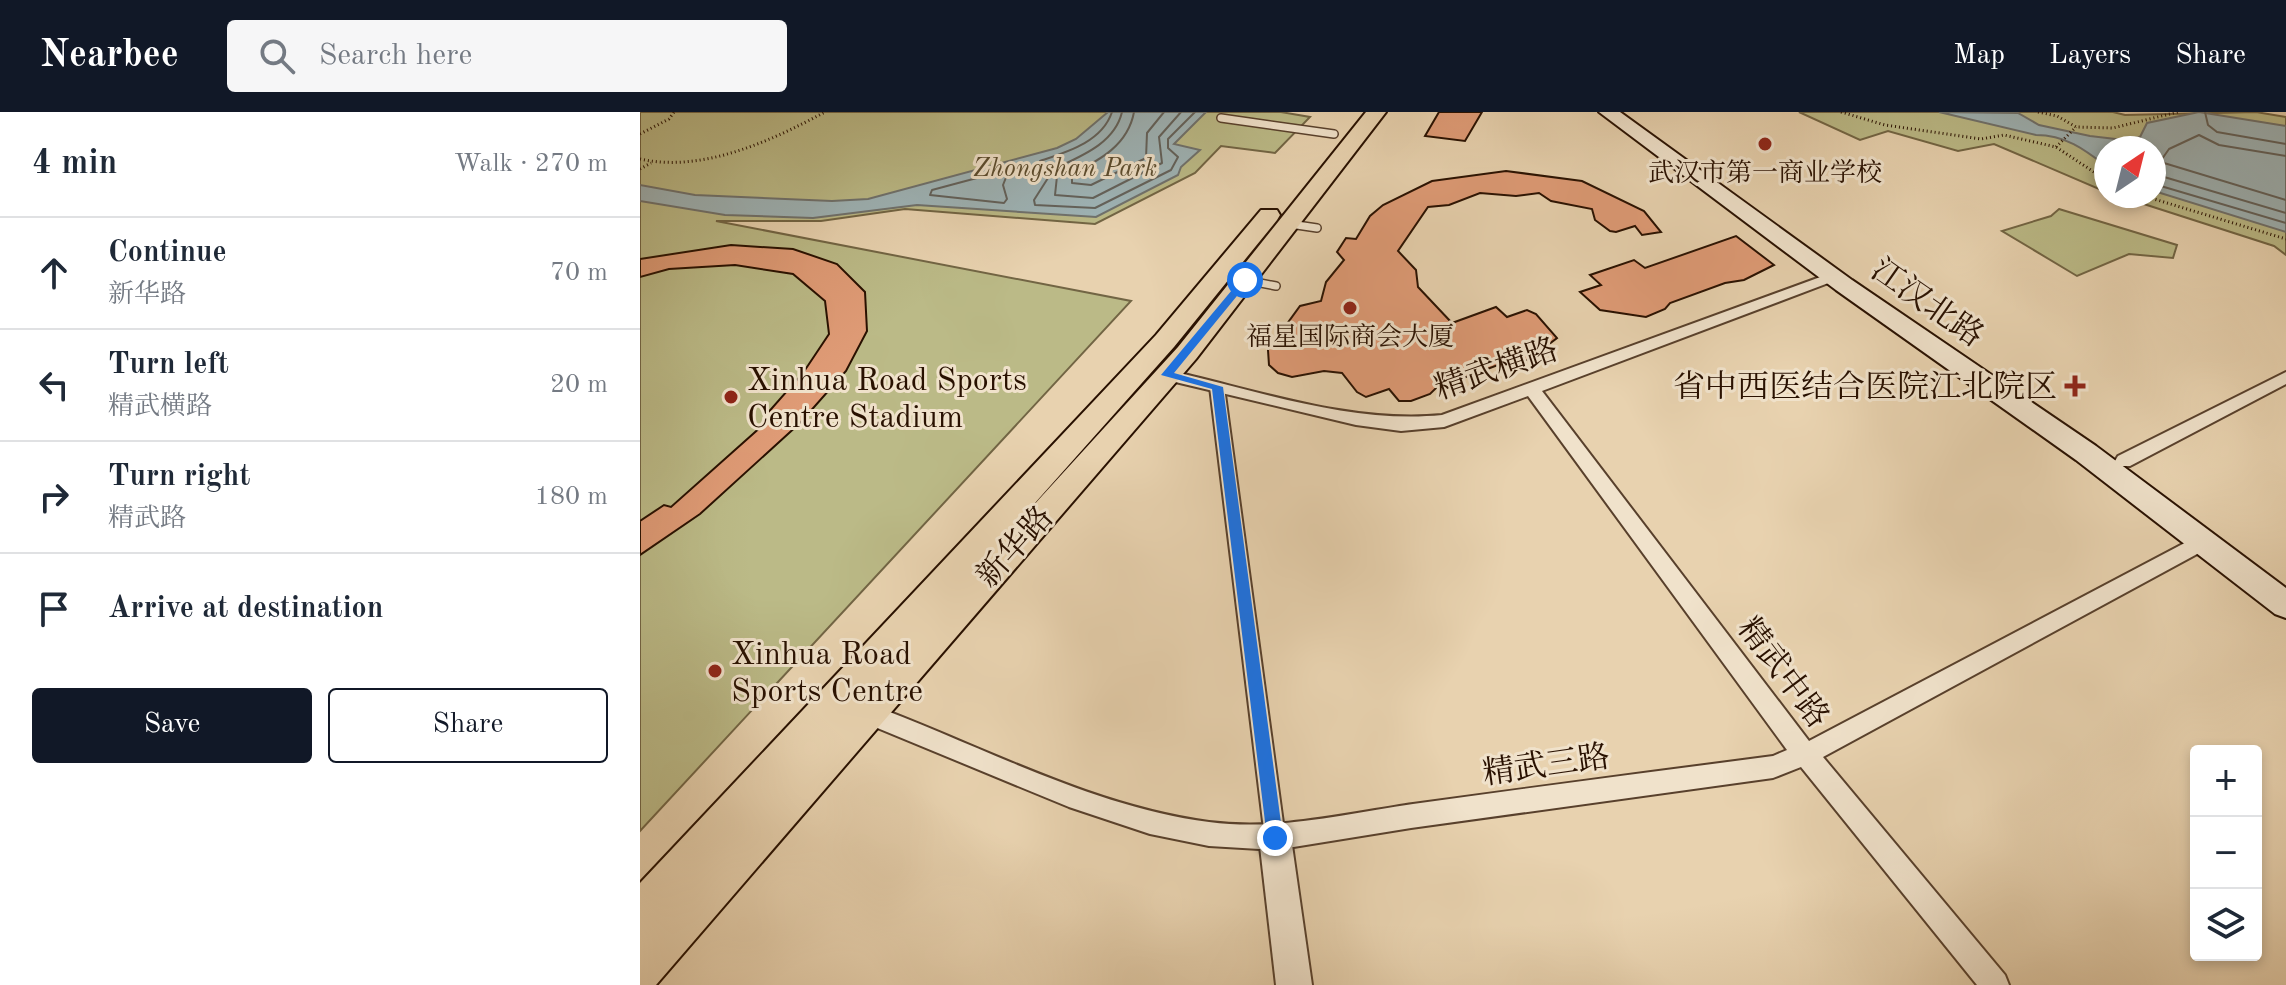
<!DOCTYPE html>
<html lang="en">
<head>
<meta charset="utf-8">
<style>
  body { margin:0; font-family:"Old Standard TT","Noto Serif SC",serif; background:#f6f6f7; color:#1f2937 }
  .controls { position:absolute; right:24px; bottom:24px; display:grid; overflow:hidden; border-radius:8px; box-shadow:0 4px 12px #0003 }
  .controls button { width:72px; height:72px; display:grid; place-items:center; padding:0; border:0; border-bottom:2px solid #e0e1e3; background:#fff; color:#1f2937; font:40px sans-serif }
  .compass { position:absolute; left:1454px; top:24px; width:72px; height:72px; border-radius:50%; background:#fff; box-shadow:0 4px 12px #0003; rotate:35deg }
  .stop { position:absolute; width:24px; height:24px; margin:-18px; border:6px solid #1a73e8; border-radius:50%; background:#fff }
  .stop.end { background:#1a73e8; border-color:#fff; box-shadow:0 2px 8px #0008 }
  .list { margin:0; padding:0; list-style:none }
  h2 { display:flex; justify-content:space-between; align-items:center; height:104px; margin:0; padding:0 32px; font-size:34px }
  h2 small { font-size:26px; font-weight:400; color:#747a83 }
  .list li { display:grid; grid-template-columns:52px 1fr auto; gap:24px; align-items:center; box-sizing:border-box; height:112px; padding:0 32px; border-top:2px solid #e0e1e3 }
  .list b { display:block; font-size:30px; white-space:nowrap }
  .list p { margin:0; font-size:26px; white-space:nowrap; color:#747a83 }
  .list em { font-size:26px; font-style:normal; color:#747a83 }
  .actions { display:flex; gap:16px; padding:24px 32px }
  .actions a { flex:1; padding:18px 0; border:2px solid #111827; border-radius:8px; text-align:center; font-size:28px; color:#111827 }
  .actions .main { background:#111827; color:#fff }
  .icon { flex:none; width:44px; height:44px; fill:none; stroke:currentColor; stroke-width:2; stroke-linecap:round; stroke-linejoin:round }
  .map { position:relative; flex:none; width:1646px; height:873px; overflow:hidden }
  header { display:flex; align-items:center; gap:48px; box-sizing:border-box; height:112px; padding:0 40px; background:#111827; color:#fff }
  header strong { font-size:38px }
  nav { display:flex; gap:44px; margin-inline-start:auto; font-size:28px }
  .search { width:560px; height:72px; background:#f6f6f7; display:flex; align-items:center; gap:20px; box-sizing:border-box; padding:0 28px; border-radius:8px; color:#747a83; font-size:30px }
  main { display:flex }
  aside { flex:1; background:#fff }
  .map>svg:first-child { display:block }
  .green { fill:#bbba87; stroke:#726544; stroke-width:2 }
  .water { fill:#9eb4b7; stroke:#6f726e; stroke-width:2 }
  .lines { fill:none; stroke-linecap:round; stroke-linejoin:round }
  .shore { stroke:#63625c; stroke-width:2 }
  .building { fill:#df9b76; stroke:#281000; stroke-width:2 }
  .service-casing { stroke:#58402c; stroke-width:10 }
  .pedestrian-casing { stroke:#58402c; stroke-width:4 }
  .minor-casing { stroke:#58402c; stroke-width:4 }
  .tertiary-casing { stroke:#58402c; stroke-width:4 }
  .secondary-casing { stroke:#281000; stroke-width:4 }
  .primary-casing { stroke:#281000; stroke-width:4 }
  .path { stroke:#281000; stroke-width:3; stroke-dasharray:1 3; stroke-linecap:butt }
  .service { stroke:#f0e2cb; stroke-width:7 }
  .pedestrian { fill:#f0e2cb; fill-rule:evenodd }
  .minor { fill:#f0e2cb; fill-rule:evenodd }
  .tertiary { fill:#f0e2cb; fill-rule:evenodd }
  .secondary { fill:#f0e2cb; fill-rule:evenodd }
  .primary { fill:#e8d2af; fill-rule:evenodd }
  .route { fill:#1a73e8 }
  .poi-dot { fill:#8f2418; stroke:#f0e2cb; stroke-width:3 }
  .labels { text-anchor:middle; stroke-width:6; stroke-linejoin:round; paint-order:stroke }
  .far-park-label { font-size:26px; font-style:italic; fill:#5b4c2f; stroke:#f0e2cb }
  .far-poi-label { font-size:26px; fill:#281000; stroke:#f0e2cb }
  .street-label { font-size:32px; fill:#281000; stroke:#f0e2cb }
  .poi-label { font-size:32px; fill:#281000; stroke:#f0e2cb; text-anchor:start }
</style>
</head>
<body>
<header>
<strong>Nearbee</strong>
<div class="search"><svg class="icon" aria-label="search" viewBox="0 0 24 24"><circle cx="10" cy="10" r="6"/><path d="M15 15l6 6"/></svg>Search here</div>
<nav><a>Map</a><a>Layers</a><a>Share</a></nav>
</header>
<main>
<aside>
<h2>4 min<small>Walk · 270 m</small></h2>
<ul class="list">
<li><svg class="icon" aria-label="ahead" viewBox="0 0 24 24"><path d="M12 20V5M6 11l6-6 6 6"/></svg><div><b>Continue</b><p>新华路</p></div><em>70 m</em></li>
<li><svg class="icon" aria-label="left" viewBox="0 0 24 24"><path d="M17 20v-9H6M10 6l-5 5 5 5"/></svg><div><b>Turn left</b><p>精武横路</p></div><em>20 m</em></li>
<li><svg class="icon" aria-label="right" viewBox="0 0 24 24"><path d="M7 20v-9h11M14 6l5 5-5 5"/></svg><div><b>Turn right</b><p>精武路</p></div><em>180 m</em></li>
<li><svg class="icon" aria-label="arrive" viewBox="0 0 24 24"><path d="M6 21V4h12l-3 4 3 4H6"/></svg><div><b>Arrive at destination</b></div></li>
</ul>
<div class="actions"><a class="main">Save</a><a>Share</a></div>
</aside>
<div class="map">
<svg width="1646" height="873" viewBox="0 0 1646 873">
  <rect width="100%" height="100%" fill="#e8d2af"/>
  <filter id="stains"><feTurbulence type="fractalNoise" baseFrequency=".0025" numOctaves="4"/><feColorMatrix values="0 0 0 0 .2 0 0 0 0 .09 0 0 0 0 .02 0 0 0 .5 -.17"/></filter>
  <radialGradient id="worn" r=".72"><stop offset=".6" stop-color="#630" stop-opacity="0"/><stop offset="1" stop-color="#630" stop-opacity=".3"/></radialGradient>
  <path class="green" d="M0,0H641L670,5L635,41L581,34L555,61L455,112L265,97L181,109H76L491,189L0,719Z
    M1159,0H1473L1485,3L1616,0L1646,5V143L1634,134L1479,84H1514V36H1466V80L1354,32L1318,39L1248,19L1220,28Z
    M1419,97L1537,133L1533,146L1489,142L1437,164L1362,119L1411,104Z"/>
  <path class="water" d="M468,0H566L534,32L560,38L541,55L538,63L456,105L277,93L173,106L85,103L0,89V73L55,83L192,89L228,87L417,36L436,27Z
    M1299,0L1378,1L1399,13L1450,24L1484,28L1500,25L1507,11L1559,0L1646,14V120L1514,79V36H1466V54C1444,37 1425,23 1396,23Z"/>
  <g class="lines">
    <path class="shore" d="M472,0C462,30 427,40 400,49L399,54L408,66L394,88L395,93L455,96L531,58L538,45L528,36V27L555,0
      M482,0C475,30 444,43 418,55L415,83L453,86L522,51L519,25L541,0
      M494,0C488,33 460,48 432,62V71L451,73L506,46L507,21L524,0
      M1565,0L1568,13L1577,20L1646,32
      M1646,44L1579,33L1559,23L1529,37L1522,47L1524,51L1646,88
      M363,59L367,63L363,73L367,87L364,91L290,83L292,78Z
      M1514,62L1646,101
      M1514,72L1646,111"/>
  </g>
  <path class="building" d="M799,0H842L825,29L785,24Z
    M866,59L942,69L1004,99L1021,120L1002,123L995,114L976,120L970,119L955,108L952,97L911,89L899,81L876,84L840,81L809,93L788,95L758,139L776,158L778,175L812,211L856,195L867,205L887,198L896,202L917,226L888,248L866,250L796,276L790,282L771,289H759L749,277L726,285L717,280L702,261L684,259L652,265L638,261L629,253L628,238L660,194L681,189L686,170L704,148L697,140L706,126L716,127L730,104L743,93L792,69Z
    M1096,124L1134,153L1104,168L1085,171L1030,191L1025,197L1006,205L960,198L940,180L961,173L950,163L994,148L1005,156Z
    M91,133L153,137L197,152L225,180L227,219L206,259L160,311L60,402L0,443V409L24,393L31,395L132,305L125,304L163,261L189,222L185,189L153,162L95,153L29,157L0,165V147Z"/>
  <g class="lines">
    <g class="service-casing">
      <path id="service" d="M581,6L694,22
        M650,112L677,116
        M605,168L636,174"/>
    </g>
    <g class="pedestrian-casing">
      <path id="pedestrian" d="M577,271L584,275L645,726L642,733L635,736L628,733L625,726L570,275Z"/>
    </g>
    <g class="minor-casing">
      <path id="minor" d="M1194,160L1201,164L1199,167L902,279L1169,629L1556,425H1570L1573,430L1570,435L1183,645L1365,863L1369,873H1337L1161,655L1133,666L771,716L635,738L569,734L510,722L429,695L218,608L214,601L218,594L226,591C338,632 449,694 569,710C638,719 704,702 773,692C892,675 1013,660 1133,644L1147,638L888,284L804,315L761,319L716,313L527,268L519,263L527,258C616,278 710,312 802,303Z
        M1646,260V272L1490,354H1478L1475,349L1478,344Z"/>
    </g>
    <g class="tertiary-casing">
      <path id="tertiary" d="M635,710L647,715L651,726L672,873H636L619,726L623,715Z"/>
    </g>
    <g class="secondary-casing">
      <path id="secondary" d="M959,0H980L1212,168L1456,334L1646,476V506L1635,502L1436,348L1196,178Z"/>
    </g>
    <g class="primary-casing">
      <path id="primary" d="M726,0H746L556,247L16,873H0V771L516,223L621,98H637L640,103L637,108L534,235L370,419L538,235Z"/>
    </g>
    <path class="path" d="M1201,0L1245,13L1341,27L1364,23L1416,35L1466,68
      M1398,0L1417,4L1436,15L1473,16L1538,0
      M0,22L29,7L34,0
      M1416,35L1436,15
      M0,47C62,61 131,29 185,0
      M0,57L11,51
      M1504,84L1646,127"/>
    <use href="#service" class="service"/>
    <use href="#pedestrian" class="pedestrian"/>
    <use href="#minor" class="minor"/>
    <use href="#tertiary" class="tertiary"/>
    <use href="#secondary" class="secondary"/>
    <use href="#primary" class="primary"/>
  </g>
  <path class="route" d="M602,166L610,168L534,261L583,275L643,726L635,734L627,726L572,277L521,263Z"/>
  <g class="poi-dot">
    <circle cx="1125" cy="32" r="8"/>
    <circle cx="710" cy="196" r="8"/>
    <path d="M1431 262h8v8h8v8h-8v8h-8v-8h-8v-8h8z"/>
    <circle cx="91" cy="285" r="8"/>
    <circle cx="75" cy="559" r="8"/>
  </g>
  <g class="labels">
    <g class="far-park-label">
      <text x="425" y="64">Zhongshan Park</text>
    </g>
    <g class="far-poi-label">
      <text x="1125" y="69">武汉市第一商业学校</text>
      <text x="710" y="233">福星国际商会大厦</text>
    </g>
    <g class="street-label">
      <text transform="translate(1288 190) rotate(35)" y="11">江汉北路</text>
      <text transform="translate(856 256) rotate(-19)" y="11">精武横路</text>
      <text transform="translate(374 434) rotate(-48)" y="11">新华路</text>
      <text transform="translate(1144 560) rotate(53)" y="11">精武中路</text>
      <text transform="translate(906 652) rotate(-8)" y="11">精武三路</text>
    </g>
    <g class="poi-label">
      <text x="107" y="278">Xinhua Road Sports<tspan x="107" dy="37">Centre Stadium</tspan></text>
      <text x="1417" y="285" text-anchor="end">省中西医结合医院江北院区</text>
      <text x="91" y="552">Xinhua Road<tspan x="91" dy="37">Sports Centre</tspan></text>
    </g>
  </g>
  <rect width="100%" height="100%" filter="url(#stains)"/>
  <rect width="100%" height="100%" fill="url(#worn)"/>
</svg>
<div class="controls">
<button>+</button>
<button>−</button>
<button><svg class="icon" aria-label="layers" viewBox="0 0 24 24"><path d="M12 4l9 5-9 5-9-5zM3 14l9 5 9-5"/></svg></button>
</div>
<svg class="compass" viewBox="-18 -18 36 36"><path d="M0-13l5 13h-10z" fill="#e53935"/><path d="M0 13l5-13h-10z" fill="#747a83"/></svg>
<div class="stop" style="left:605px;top:168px"></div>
<div class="stop end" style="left:635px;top:726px"></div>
</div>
</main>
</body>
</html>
